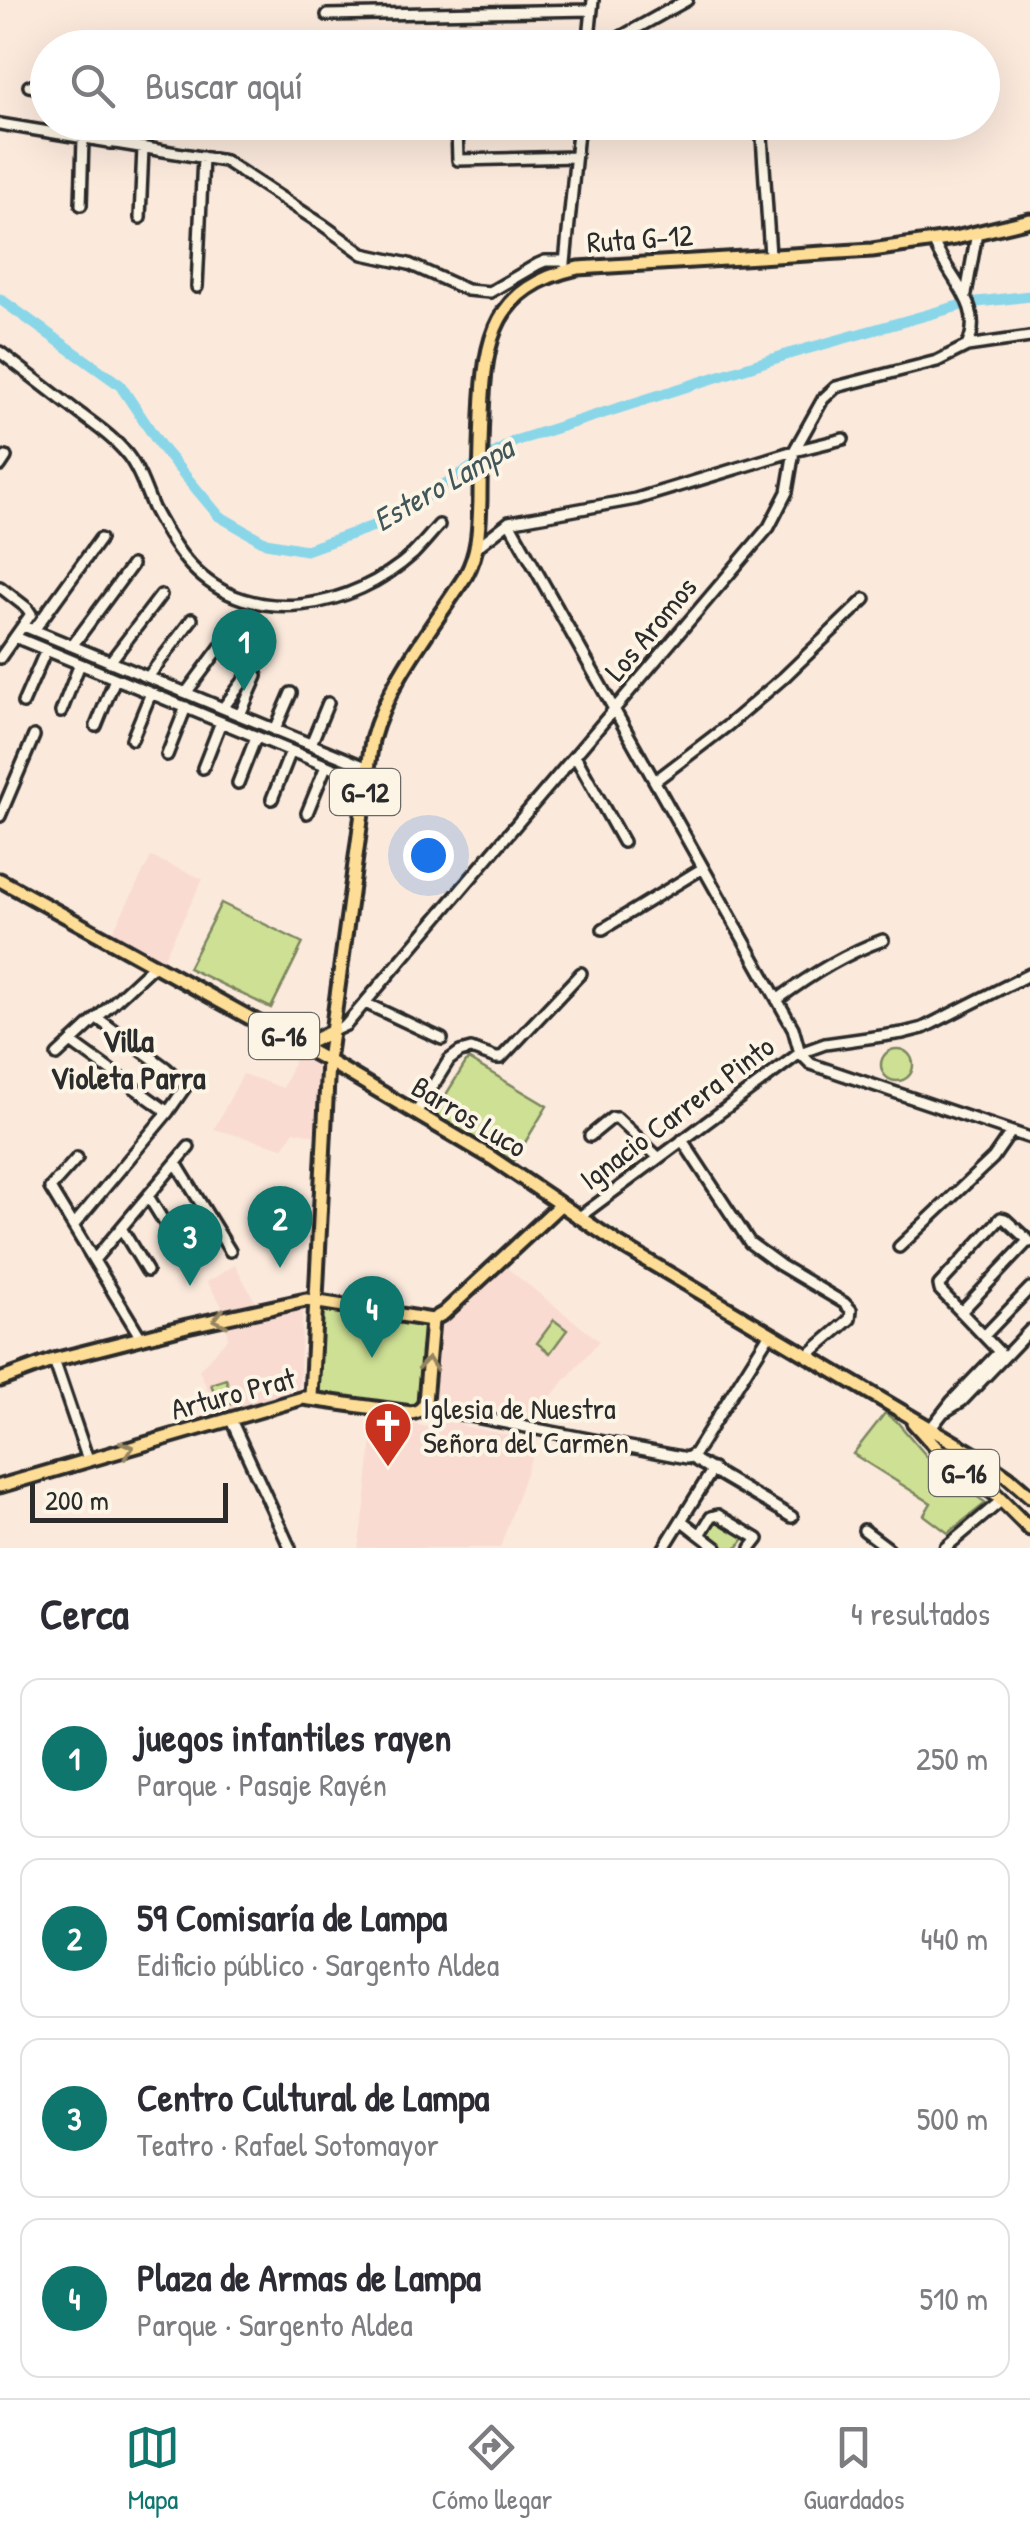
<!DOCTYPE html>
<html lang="es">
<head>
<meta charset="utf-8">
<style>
  body { margin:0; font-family:"Patrick Hand",sans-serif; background:#f7f7f7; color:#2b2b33 }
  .scale { position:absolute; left:30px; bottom:25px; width:198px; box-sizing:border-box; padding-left:10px; border:5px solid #2b2b2b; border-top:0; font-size:28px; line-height:35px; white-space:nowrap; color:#2b2b2b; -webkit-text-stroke:8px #fcf5e5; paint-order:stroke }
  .you { position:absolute; left:428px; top:855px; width:35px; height:35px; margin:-25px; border:8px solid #fff; border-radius:50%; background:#1a73e8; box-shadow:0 0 0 15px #1a73e833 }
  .badge { display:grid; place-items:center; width:65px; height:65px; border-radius:50%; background:#0f766e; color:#fff; font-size:32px; font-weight:700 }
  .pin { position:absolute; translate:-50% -82px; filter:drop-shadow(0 2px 5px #0008) }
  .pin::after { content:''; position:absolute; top:52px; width:35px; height:30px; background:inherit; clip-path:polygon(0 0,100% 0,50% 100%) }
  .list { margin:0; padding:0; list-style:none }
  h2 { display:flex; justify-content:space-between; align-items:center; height:130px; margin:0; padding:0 40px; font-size:42px }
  h2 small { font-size:32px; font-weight:400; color:#7c7c81 }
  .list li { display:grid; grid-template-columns:65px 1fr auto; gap:30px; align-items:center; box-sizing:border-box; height:160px; margin:0 20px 20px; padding:0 20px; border:2px solid #e1e1e2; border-radius:20px }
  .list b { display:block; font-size:38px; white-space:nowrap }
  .list p { margin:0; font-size:32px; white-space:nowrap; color:#7c7c81 }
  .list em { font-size:32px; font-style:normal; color:#7c7c81 }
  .icon { flex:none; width:55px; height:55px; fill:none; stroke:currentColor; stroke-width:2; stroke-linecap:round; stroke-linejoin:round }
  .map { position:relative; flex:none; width:1030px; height:1548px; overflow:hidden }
  .search { position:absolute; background:#fff; box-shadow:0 10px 40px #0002; left:30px; right:30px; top:30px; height:110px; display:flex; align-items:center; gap:25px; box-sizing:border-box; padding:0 35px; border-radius:55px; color:#7c7c81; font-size:38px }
  .sheet { height:850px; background:#fff }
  nav { display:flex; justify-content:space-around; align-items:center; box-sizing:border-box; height:140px; border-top:2px solid #e1e1e2; background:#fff; font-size:28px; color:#7c7c81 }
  nav a { display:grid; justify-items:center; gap:5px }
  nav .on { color:#0f766e }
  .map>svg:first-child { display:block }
  .built { fill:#f9dbd1 }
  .green { fill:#cee094; stroke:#7c8660; stroke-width:2.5 }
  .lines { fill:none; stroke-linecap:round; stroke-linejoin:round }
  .river { stroke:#89d6e9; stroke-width:11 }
  .minor-casing { stroke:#2b2b2b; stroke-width:16 }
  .major-casing { stroke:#2b2b2b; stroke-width:19 }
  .minor { stroke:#fcf5e5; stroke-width:9 }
  .major { stroke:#fedd96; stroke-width:11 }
  .oneway { stroke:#948460 }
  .labels { text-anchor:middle; stroke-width:8; stroke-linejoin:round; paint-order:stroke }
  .shield { fill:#fcf5e5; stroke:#6a6863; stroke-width:2.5 }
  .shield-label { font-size:28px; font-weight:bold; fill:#2b2b2b }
  .street-label { font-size:30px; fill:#2b2b2b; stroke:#fcf5e5 }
  .poi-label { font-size:30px; fill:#2b2b2b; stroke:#fcf5e5; text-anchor:start }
  .water-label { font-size:32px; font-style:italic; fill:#42565a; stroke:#fcf5e5 }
  .neighbourhood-label { font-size:32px; font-weight:bold; fill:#2b2b2b; stroke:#fcf5e5 }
</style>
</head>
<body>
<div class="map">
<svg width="1030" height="1548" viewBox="0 0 1030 1548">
  <rect width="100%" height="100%" fill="#fbe9dc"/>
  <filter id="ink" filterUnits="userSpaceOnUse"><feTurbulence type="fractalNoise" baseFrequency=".01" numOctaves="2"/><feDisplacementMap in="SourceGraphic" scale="20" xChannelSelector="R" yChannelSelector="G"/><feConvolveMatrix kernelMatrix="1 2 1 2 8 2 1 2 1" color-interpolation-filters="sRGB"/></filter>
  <g filter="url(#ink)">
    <path class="built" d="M151,857L203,879L161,963L111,935Z
      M298,1052L318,1066L317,1136L294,1131L283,1148L214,1129L243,1074L283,1088Z
      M235,1265L257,1305L226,1312L207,1282Z
      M503,1265L599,1341L529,1422L431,1403L438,1325Z
      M297,1307L303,1308L299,1386L296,1393L220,1418L199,1370L228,1338L226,1323Z
      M434,1416L457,1421L464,1426L537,1441L500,1548H358L365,1506L374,1419L388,1418L427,1427L429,1419Z"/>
    <path class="green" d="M221,903L303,943L271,1008L188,968Z
      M881 1065a16 16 0 1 1 32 0a16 16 0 1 1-32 0Z
      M468,1059L547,1106L514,1161L434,1114Z
      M328,1308L425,1322L429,1326L422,1402L413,1409L320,1394L316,1389L319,1312Z
      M554,1320L567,1330L550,1353L537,1343Z
      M226,1379L234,1403L220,1408L211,1384Z
      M885,1413L898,1423L936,1467L986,1503L948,1533L924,1515L931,1503L853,1454Z
      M714,1520L745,1537L737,1548H724L706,1534Z"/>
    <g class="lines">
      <path class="river" d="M0,299L120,385L162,448L219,516L266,543L306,550L382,523L515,441L792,353L969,303L1030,296"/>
      <g class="minor-casing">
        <path id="minor" d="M327,15L592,10
          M588,48L593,0
          M601,48L687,0
          M29,86L48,89
          M761,122L770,255
          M0,124L225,161L323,225L363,254L409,264L467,290L490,292L538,264L545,261H565
          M457,129L458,160L575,157
          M110,143L111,122
          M81,205L83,139
          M140,218L143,148
          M934,242C946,277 987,305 967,346
          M565,263L579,122
          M197,287L203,157
          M966,294L977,233
          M0,352C26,372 53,393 79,413C95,425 113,437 126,453C139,469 145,489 153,508C163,527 176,550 191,566C252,631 353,608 413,554C422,545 430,535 439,525
          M0,466L6,457
          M509,522L793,1028L800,1053L811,1064L1030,1138
          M477,547L509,522L636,499L794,451L843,439
          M0,587L27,608L31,614L0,658
          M24,626L368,768
          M34,630L100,539
          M15,637L366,782
          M72,646L132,565
          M110,662L161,595
          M148,677L192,619
          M186,693L224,642
          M23,703L46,650
          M223,708L250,672L255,671
          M61,712L80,664
          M240,715L257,676L255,671
          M96,726L115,679
          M275,730L291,693
          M132,739L151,693
          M311,744L328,703
          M167,755L186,707
          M575,756L623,842
          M203,768L221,722
          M655,781L727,726L783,678L865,599
          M238,783L256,737
          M272,799L291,751
          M307,813L326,766
          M0,816L34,736
          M603,929L703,868
          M777,1000C810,975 844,954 883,940
          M365,1003L442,1039
          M333,1031L346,1025L769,527L787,492L794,451L823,399L836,387L937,361L967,346L1030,337
          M71,1042L168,1112
          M57,1055L154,965
          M416,1113L449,1060L460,1052L471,1049L496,1058H501L581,973
          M590,1136L612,1118H617L658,1157
          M682,1140L750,1243L780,1265L844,1303L851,1310L850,1319L808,1355
          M77,1158L50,1188L141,1338
          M176,1163L230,1251
          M148,1196L188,1261
          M578,1218L800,1053L825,1044L903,1033L923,1028L1030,974
          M73,1226L168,1112L186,1086L166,1068L97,1018
          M121,1228L147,1271
          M899,1247L993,1158L1011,1132
          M94,1260L189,1147
          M961,1312L1028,1241
          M984,1336L1030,1288
          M1004,1357L940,1290L939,1285L1001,1218L1005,1219L1030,1242
          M54,1360L88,1460
          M423,1407L687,1458L695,1453L770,1333
          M946,1411L962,1401L1030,1330
          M231,1420L290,1548
          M931,1428L952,1401L999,1352
          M690,1457L792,1517
          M682,1521L717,1548
          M864,1530L888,1548
          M700,1535L711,1517L718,1515L758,1539L751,1548
          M664,1548L713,1469
          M945,1548L1002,1500"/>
      </g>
      <g class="major-casing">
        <path id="major" d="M0,880L328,1061L492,1158L619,1244L982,1459L1008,1477L1030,1496
          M298,1044L312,1041L333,1031
          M432,1320L444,1313L560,1205
          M0,1380L54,1360L187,1326L306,1300L432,1320
          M311,1397L328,1061L372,740C388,681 433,627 466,575C479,551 479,527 480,500C480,471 481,443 482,414C485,337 494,287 578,268L872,250L955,238L1030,220
          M913,1422L948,1461L994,1493L1030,1529
          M0,1486L303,1398L411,1413C418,1412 423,1409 425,1402L432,1320"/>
      </g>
      <use href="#minor" class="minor"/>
      <use href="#major" class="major"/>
    </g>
    <defs><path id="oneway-chevron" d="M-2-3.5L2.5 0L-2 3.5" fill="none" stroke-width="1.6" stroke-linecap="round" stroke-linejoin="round" transform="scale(2.5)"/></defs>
    <g class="oneway">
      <use href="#oneway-chevron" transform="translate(220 1319) rotate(167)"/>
      <use href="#oneway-chevron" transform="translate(428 1364) rotate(-85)"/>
      <use href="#oneway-chevron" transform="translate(127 1449) rotate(-16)"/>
    </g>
  </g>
  <defs>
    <g id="church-pin" transform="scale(2.5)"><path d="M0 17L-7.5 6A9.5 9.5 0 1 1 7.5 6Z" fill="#c8321e" stroke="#fcf5e5"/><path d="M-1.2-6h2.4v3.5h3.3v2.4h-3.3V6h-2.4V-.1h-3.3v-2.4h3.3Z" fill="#fff"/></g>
  </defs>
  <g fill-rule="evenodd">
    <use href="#church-pin" x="388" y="1426"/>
  </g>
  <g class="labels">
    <g class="shield">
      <rect x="330" y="769" width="70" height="46" rx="8"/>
      <rect x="249" y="1013" width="70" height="46" rx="8"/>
      <rect x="929" y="1450" width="70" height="46" rx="8"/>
    </g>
    <g class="shield-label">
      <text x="365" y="802">G-12</text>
      <text x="284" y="1046">G-16</text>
      <text x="964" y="1483">G-16</text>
    </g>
    <g class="street-label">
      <text transform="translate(640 239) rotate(-4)" y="10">Ruta G-12</text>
      <text transform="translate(651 629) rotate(-50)" y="10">Los Aromos</text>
      <text transform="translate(677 1113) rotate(-37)" y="10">Ignacio Carrera Pinto</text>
      <text transform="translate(469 1117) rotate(31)" y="10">Barros Luco</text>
      <text transform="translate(233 1394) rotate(-15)" y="10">Arturo Prat</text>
    </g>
    <g class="poi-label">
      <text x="423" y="1419">Iglesia de Nuestra<tspan x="423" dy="34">Señora del Carmen</tspan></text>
    </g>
    <g class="water-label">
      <text transform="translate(443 484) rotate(-30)" y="11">Estero Lampa</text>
    </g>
    <g class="neighbourhood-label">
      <text x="128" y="1052">Villa<tspan x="128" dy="37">Violeta Parra</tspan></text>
    </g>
  </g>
</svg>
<div class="scale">200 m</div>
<div class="you"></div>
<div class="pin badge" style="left:244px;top:691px">1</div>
<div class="pin badge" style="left:280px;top:1268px">2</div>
<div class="pin badge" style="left:190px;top:1286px">3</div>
<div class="pin badge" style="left:372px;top:1358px">4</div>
<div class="search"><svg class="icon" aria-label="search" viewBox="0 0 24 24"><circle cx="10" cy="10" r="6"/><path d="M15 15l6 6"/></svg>Buscar aquí</div>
</div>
<section class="sheet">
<h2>Cerca<small>4 resultados</small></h2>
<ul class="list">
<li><span class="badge">1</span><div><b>juegos infantiles rayen</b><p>Parque · Pasaje Rayén</p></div><em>250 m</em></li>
<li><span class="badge">2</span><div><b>59 Comisaría de Lampa</b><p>Edificio público · Sargento Aldea</p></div><em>440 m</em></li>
<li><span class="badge">3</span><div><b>Centro Cultural de Lampa</b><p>Teatro · Rafael Sotomayor</p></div><em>500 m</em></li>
<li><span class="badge">4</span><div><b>Plaza de Armas de Lampa</b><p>Parque · Sargento Aldea</p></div><em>510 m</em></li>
</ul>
</section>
<nav>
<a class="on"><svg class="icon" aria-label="map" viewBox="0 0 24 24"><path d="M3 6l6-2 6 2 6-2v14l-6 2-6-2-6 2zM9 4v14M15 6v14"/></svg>Mapa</a>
<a><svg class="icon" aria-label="directions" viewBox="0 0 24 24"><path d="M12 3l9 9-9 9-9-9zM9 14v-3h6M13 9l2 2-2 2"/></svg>Cómo llegar</a>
<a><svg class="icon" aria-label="saved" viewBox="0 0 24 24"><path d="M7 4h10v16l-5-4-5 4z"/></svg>Guardados</a>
</nav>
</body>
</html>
